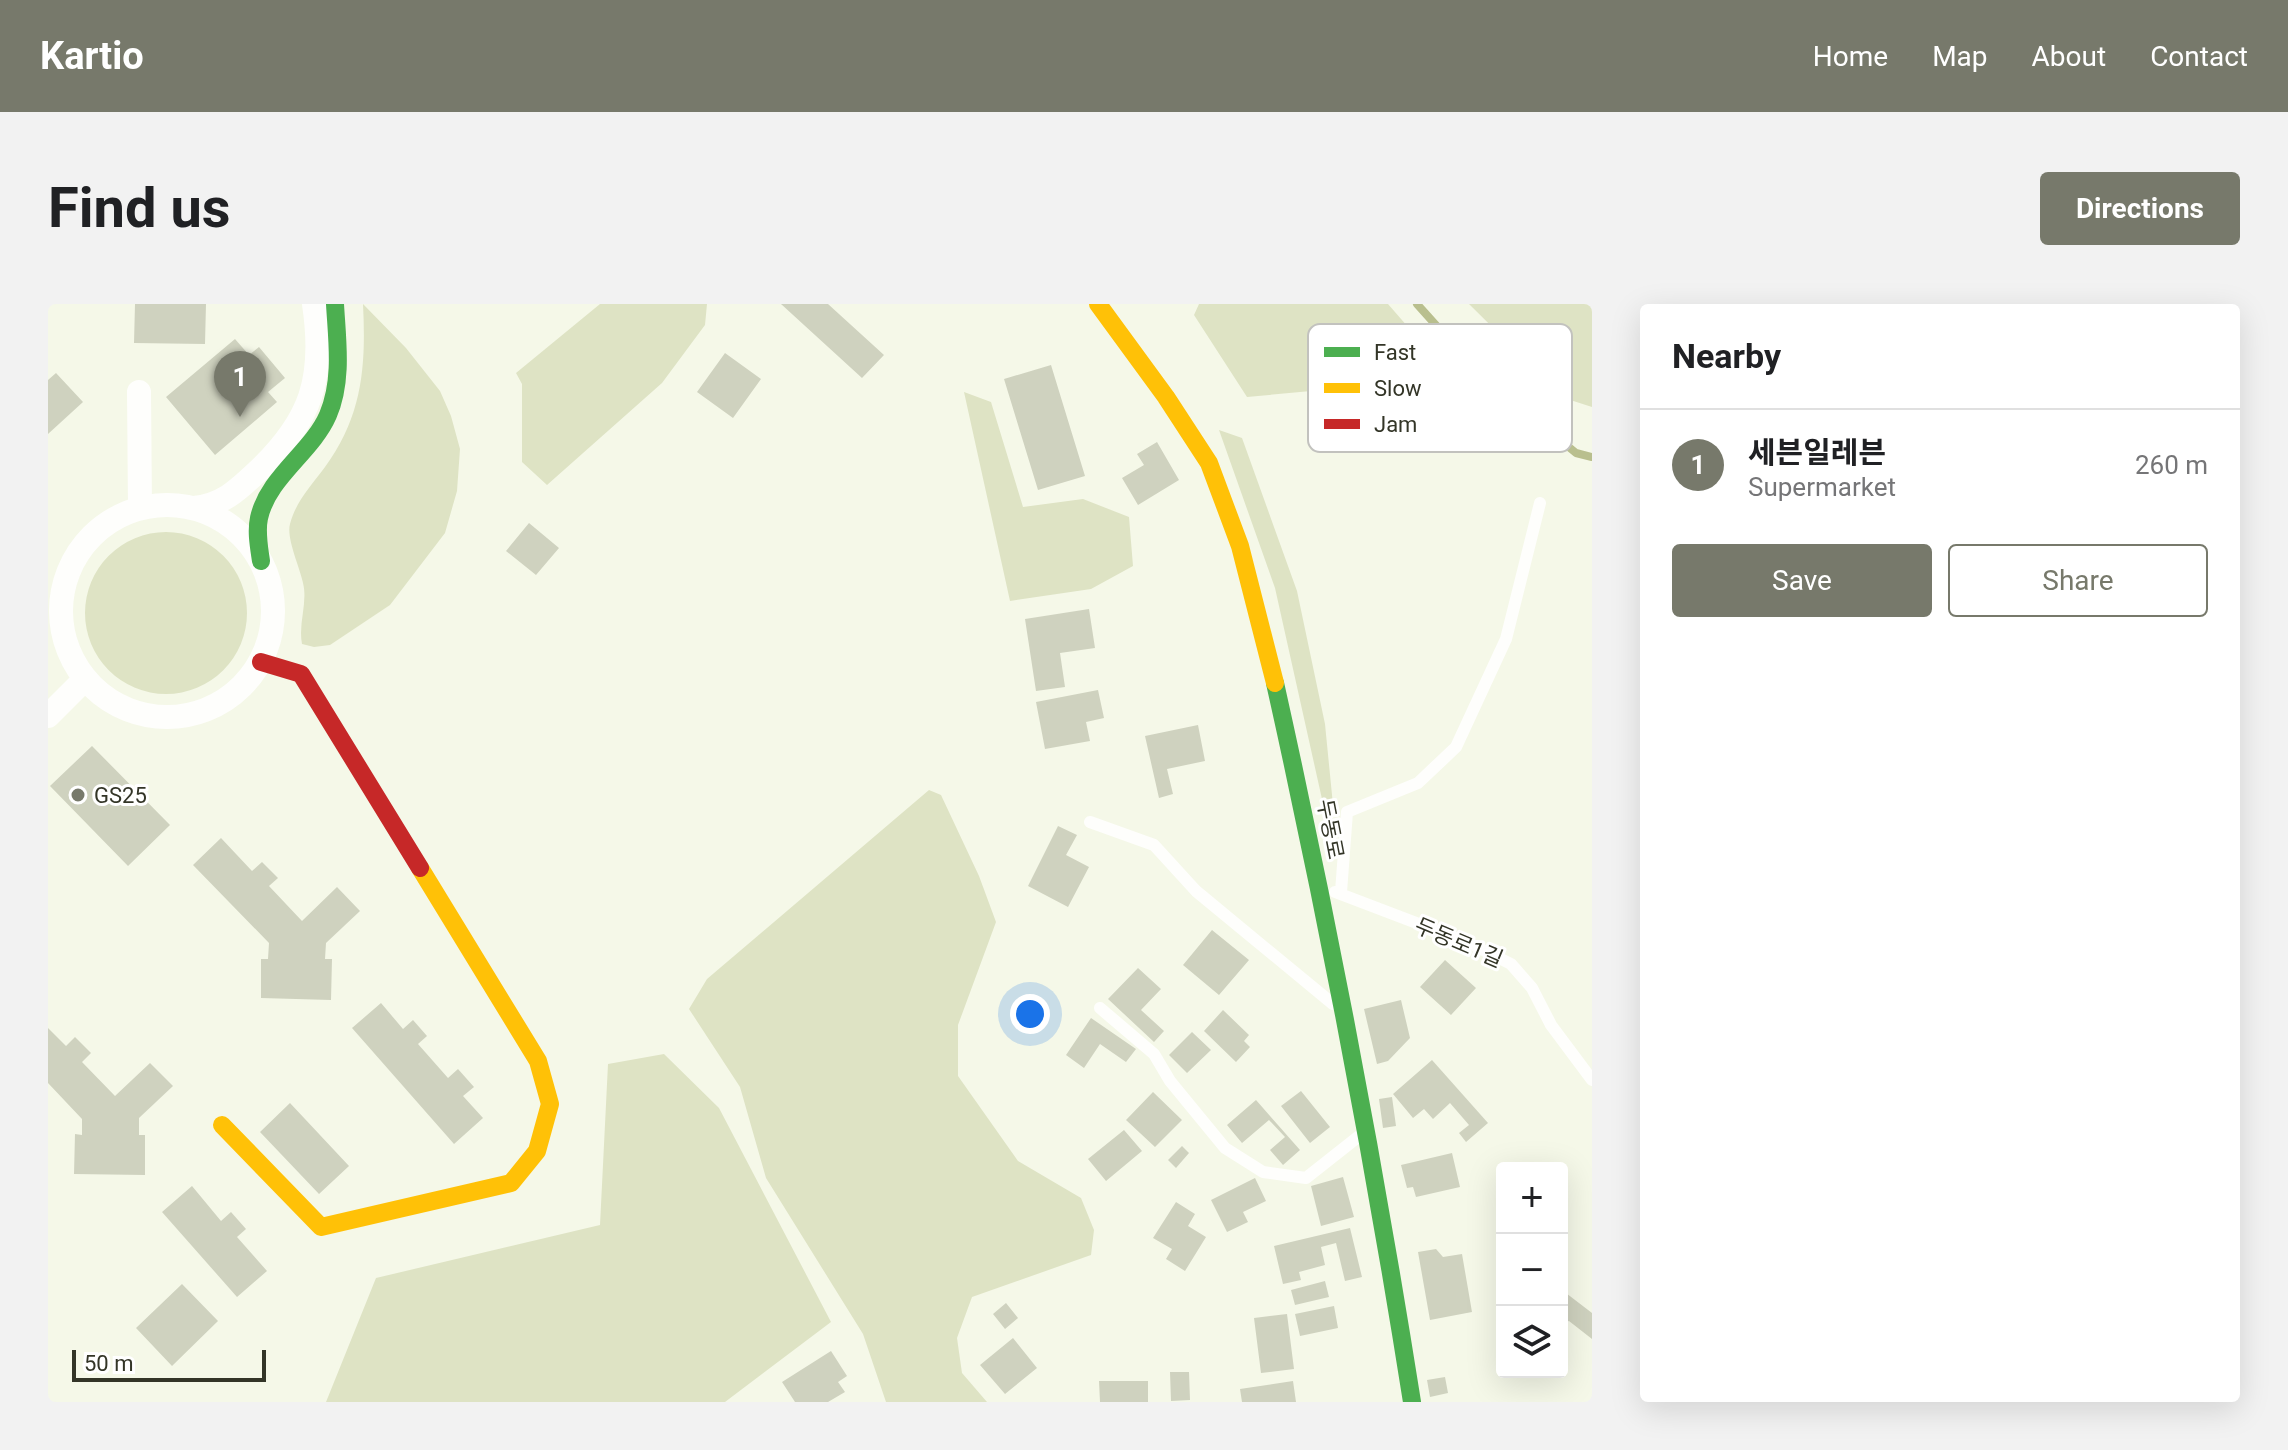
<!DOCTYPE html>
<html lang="en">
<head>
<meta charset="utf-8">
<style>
  body { margin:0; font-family:Roboto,"Noto Sans KR",sans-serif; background:#f2f2f2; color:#202124 }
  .controls { position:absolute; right:24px; bottom:24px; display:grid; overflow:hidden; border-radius:8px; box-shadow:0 8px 32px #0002 }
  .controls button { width:72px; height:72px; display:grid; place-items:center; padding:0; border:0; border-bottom:2px solid #e0e0e0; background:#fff; color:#202124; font:40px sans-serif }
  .scale { position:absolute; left:24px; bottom:20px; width:194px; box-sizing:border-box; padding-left:8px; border:4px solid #333527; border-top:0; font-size:22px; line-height:28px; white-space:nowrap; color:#333527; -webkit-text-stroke:6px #fff; paint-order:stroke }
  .you { position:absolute; left:982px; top:710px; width:28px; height:28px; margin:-20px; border:6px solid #fff; border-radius:50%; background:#1a73e8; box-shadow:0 0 0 12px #1a73e833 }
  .badge { display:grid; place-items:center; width:52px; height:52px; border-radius:50%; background:#77796b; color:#fff; font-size:26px; font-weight:700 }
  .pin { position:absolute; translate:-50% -66px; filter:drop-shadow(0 2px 4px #0008) }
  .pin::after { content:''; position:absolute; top:42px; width:28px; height:24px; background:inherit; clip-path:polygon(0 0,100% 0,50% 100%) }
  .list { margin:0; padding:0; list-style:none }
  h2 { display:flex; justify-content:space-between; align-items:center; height:104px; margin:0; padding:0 32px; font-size:34px }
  h2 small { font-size:26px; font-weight:400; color:#757577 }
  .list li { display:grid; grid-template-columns:52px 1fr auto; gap:24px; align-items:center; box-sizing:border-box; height:112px; padding:0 32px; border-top:2px solid #e0e0e0 }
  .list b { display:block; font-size:30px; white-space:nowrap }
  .list p { margin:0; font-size:26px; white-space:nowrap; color:#757577 }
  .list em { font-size:26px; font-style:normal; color:#757577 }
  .actions { display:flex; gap:16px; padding:24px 32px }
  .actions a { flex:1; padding:18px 0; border:2px solid #77796b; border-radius:8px; text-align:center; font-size:28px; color:#77796b }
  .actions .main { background:#77796b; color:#fff }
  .icon { flex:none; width:44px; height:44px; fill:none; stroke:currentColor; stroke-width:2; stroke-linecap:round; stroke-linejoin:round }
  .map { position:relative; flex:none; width:1544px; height:1098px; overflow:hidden; border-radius:8px }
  header { display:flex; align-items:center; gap:48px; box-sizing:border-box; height:112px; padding:0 40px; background:#77796b; color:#fff }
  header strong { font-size:38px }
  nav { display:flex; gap:44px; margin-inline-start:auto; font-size:28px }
  .intro { display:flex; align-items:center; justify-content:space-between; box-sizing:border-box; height:192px; padding:0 48px }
  h1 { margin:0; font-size:56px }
  .button { padding:20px 36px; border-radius:8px; background:#77796b; color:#fff; font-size:28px; font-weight:700 }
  main { display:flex; gap:48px; padding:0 48px }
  aside { flex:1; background:#fff; border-radius:8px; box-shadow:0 8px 32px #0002 }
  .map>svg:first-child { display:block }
  .green { fill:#dee3c4 }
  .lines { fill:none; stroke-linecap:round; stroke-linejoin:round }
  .stream { stroke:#b9bf8e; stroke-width:8 }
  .building { fill:#cfd2bf }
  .lane { stroke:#fefefc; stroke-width:12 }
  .street { stroke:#fefefc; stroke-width:24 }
  .fast { stroke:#4caf50; stroke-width:18 }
  .slow { stroke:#ffc107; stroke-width:18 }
  .jam { stroke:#c62828; stroke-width:18 }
  .poi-dot { fill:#77796b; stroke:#fff; stroke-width:3 }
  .labels { text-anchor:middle; stroke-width:6; stroke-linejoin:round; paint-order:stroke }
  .poi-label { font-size:22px; fill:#333527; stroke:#fff; text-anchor:start }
  .street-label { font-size:22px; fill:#333527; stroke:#fff }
  .key { fill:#fff; stroke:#c2c2be; stroke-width:2 }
  .key-label { font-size:22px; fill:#333527 }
</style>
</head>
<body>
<header>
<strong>Kartio</strong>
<nav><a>Home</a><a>Map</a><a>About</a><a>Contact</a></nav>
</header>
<div class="intro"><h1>Find us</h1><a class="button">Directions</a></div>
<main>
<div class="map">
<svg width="1544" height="1098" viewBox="0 0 1544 1098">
  <rect width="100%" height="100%" fill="#f5f8e8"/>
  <path class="green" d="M315,0L358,44L392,87L403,112L412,145L409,187L397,229L342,301L282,341L266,343L254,340C250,319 260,299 255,279C252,264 238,234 242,220C248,197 263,182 277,163C315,111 318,61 315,0Z
    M552,0H659L657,21L614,79L499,181L474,158V80L468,69Z
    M1151,0H1340L1387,54L1324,91L1263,87L1199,93L1146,11Z
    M1421,0H1544V103L1516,94Z
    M916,88L943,98L975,203L1035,195L1081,213L1085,262L1043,285L962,297Z
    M1171,126L1194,134L1249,287L1277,420L1285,501L1280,522L1227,284Z
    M37 309a81 81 0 1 1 162 0a81 81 0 1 1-162 0Z
    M881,486L893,491L931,572L948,618L910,721V772L970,857L1033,894L1046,926L1043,951L924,993L909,1034L914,1069L939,1098H838L815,1030L718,874L692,783L641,705L659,675Z
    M616,750L671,804L783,1018L677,1098H278L328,974L552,921L560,760Z"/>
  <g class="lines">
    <path class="stream" d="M1369,0L1430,68L1528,149L1544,153"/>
  </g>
  <path class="building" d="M87,0H158L157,40L86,39Z
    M733,0H780L836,51L814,74Z
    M187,35L201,51L211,43L237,74L220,88L229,98L167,151L118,93Z
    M677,49L713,75L685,114L649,88Z
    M1003,61L1037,172L990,186L956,75Z
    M8,69L35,98L0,130V76Z
    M1109,138L1131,176L1090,201L1074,174L1096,161L1089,150Z
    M481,219L511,244L488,271L458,247Z
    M1041,305L1047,344L1012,349L1017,383L988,387L977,315Z
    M1050,386L1056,414L1038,418L1042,437L997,445L988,398Z
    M1150,421L1157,457L1119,465L1125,490L1111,494L1097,432Z
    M44,442L122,521L80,562L2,482Z
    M1010,522L1029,531L1018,551L1041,563L1020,603L980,582Z
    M173,534L204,567L214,558L230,574L221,582L254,617L289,583L312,607L278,639L277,655H284L283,696L213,694V655H220L221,639L145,561Z
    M1164,626L1201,656L1171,691L1135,661Z
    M1397,656L1428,684L1403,711L1372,683Z
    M1090,664L1113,685L1093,706L1116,727L1106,738L1060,695Z
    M1353,696L1362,734L1340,757L1329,760L1316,705Z
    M333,699L355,725L365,716L379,732L370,740L400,774L410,765L426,783L415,792L435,814L406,840L304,724Z
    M1175,706L1201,731L1196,737L1202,743L1188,758L1156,727Z
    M1043,714L1088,745L1078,758L1052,740L1036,764L1018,751Z
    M0,724L18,742L27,733L43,749L34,758L67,792L102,759L125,782L91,814V831H97V871L26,870L27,830L34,831V815L0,779Z
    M1144,728L1163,746L1139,769L1121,751Z
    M1384,756L1440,819L1418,838L1411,829L1421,821L1402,799L1385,815L1376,805L1365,814L1345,790Z
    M1253,787L1282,823L1262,839L1233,802Z
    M1105,788L1134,816L1107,843L1078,816Z
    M1344,793L1348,822L1335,824L1331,795Z
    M1208,796L1252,846L1235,861L1222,846L1237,833L1221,816L1194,839L1179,821Z
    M242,799L301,862L271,890L212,828Z
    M1076,826L1094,847L1058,877L1040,855Z
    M1134,842L1141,849L1128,864L1120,856Z
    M1404,849L1412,883L1368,893L1365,883L1359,884L1353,861Z
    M1295,873L1306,913L1273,922L1263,882Z
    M1207,874L1218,897L1195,908L1200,918L1179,928L1163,896Z
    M144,882L173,917L183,908L198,925L189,933L219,967L189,993L114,908Z
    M1128,898L1147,910L1140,922L1158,933L1137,967L1118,955L1124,945L1105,934Z
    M1302,924L1314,973L1297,977L1288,939L1273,943L1277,961L1251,968L1253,976L1235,980L1226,942Z
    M1388,945L1395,953L1414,950L1424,1008L1382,1016L1370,948Z
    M1277,977L1281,993L1247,1001L1243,986Z
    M134,980L170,1017L124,1062L88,1024Z
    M1514,986L1544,1009V1035L1521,1017L1514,1019Z
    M958,999L970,1014L957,1025L945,1010Z
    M1286,1002L1290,1024L1252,1032L1247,1010Z
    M1239,1010L1246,1065L1213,1069L1206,1014Z
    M965,1034L989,1064L957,1090L932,1061Z
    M783,1047L799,1072L790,1078L797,1088L780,1098H747L734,1078Z
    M1122,1068H1141L1142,1096L1123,1097Z
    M1397,1073L1400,1089L1382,1093L1379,1076Z
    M1051,1077H1100V1098H1052Z
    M1245,1077L1248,1098H1194L1192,1085Z"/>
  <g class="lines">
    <path class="lane" d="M1042,518L1106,541L1148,587L1285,700
      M1287,588L1421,639L1463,660L1484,684L1503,721L1544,776
      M1293,588L1299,508L1370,479L1408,443L1458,335L1492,199
      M1052,704L1106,750L1122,777L1177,844L1215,868L1258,874L1315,829"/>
    <path class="street" d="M91,88L92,204
      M13 307a106 106 0 1 1 212 0a106 106 0 1 1-212 0Z
      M146,204C174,201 189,187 209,168C264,116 277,74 266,0
      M0,412L37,375"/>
    <path class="fast" d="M213,257C211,243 208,228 211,214C220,173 264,148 280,111C295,76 289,36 287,0
      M1227,379C1280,617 1326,857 1364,1098"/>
    <path class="slow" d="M1050,0L1118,93L1161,159L1192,242L1227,379
      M174,821L273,923L463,879L489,847L502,800L490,757L372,564"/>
    <path class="jam" d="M213,358L253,370L372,564"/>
  </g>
  <circle class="poi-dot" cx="30" cy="491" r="8"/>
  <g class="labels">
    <g class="poi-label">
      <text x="46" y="499">GS25</text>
    </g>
    <g class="street-label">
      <text transform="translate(1283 525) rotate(79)" y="8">두동로</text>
      <text transform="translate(1411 638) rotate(23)" y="8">두동로1길</text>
    </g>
  </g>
  <rect x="1260" y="20" width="264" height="128" rx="12" class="key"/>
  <rect x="1276" y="43" width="36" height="10" fill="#4caf50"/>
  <rect x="1276" y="79" width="36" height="10" fill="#ffc107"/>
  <rect x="1276" y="115" width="36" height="10" fill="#c62828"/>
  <g class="key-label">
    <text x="1326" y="56">Fast</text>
    <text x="1326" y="92">Slow</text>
    <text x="1326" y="128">Jam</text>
  </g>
</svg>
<div class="controls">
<button>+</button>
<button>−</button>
<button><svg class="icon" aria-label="layers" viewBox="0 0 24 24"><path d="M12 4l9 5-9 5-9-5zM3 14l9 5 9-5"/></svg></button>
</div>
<div class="scale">50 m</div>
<div class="you"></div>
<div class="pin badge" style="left:192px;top:113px">1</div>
</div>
<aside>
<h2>Nearby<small></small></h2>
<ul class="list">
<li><span class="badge">1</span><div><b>세븐일레븐</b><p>Supermarket</p></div><em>260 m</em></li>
</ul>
<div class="actions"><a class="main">Save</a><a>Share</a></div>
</aside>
</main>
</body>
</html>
